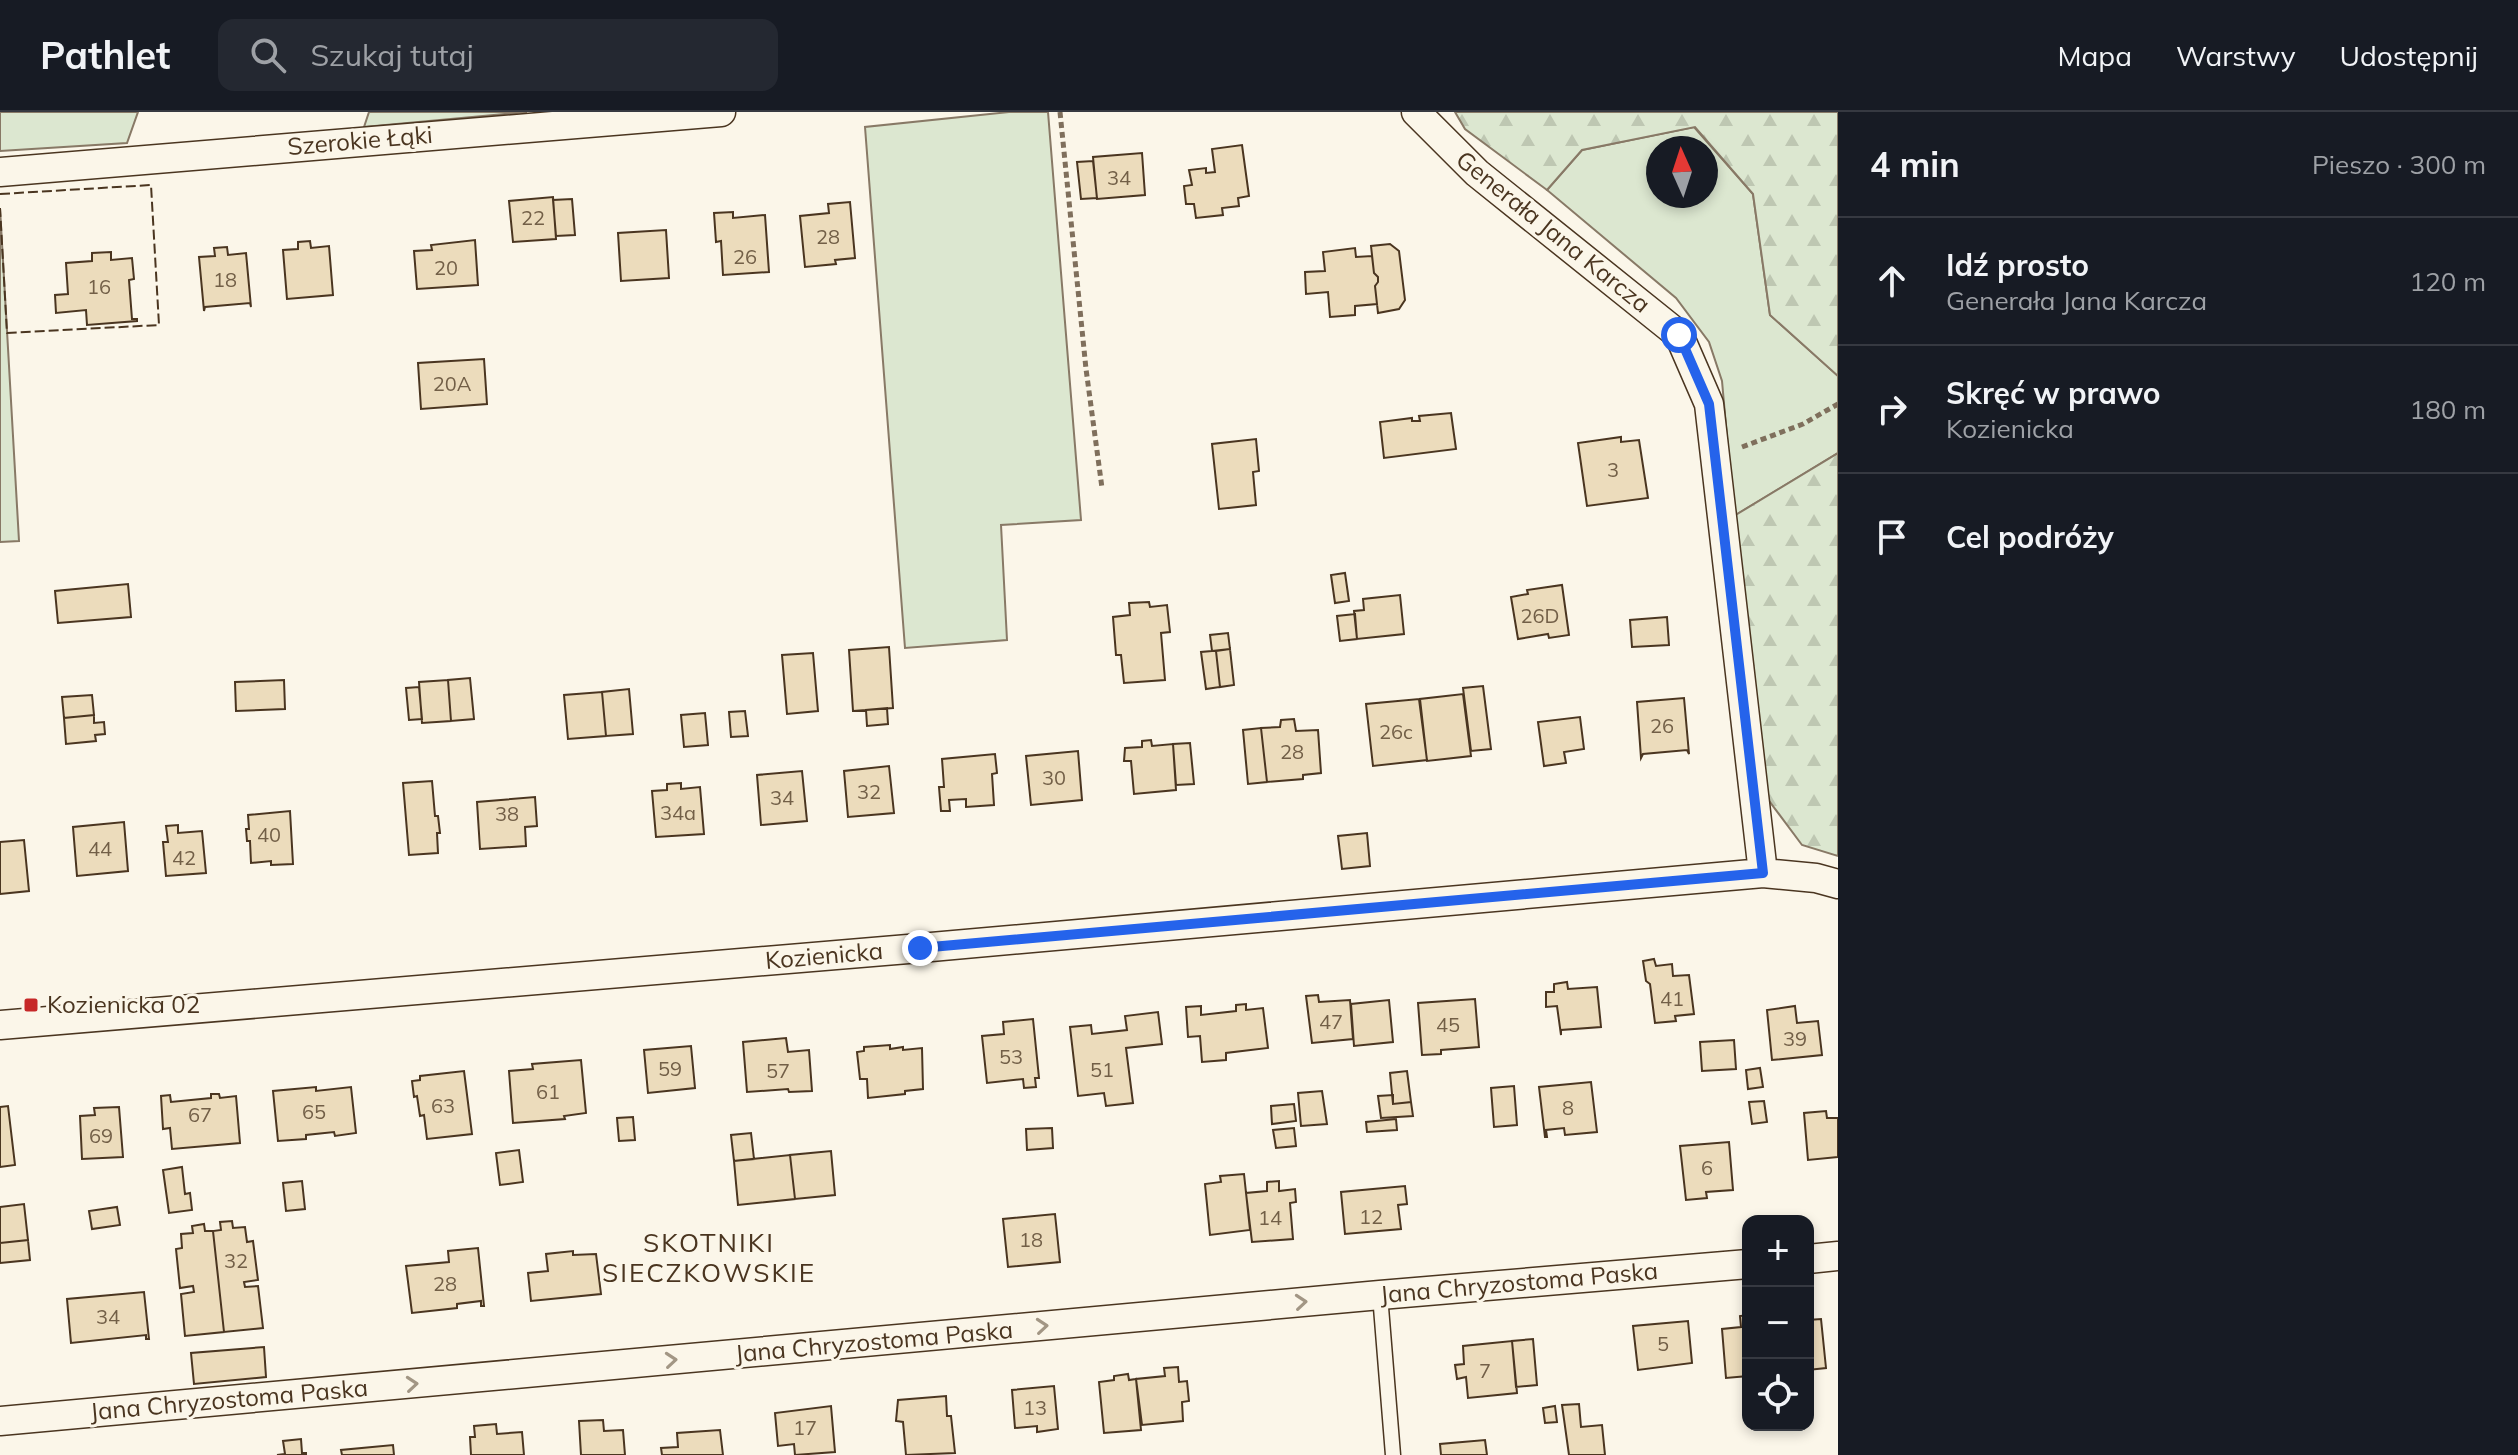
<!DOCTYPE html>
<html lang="pl">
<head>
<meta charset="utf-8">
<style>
  body { margin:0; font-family:Mulish,sans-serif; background:#242831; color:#f1f3f6 }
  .controls { position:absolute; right:24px; bottom:24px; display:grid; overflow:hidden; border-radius:16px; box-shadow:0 4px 12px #0003 }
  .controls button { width:72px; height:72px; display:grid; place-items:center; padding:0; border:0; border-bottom:2px solid #363941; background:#171b24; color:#f1f3f6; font:40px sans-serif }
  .compass { position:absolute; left:1646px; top:24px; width:72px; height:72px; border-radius:50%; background:#171b24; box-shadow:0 4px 12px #0003; rotate:357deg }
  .stop { position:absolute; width:24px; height:24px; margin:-18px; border:6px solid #2563eb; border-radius:50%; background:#fff }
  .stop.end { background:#2563eb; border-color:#fff; box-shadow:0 2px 8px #0008 }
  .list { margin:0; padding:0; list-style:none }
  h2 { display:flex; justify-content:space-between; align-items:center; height:104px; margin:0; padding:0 32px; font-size:34px }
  h2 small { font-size:26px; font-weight:400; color:#9ea1a6 }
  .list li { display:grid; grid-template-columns:52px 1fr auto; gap:24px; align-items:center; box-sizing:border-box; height:128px; padding:0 32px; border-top:2px solid #363941 }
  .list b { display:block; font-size:30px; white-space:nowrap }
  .list p { margin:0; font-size:26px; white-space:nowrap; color:#9ea1a6 }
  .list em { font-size:26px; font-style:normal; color:#9ea1a6 }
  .icon { flex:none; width:44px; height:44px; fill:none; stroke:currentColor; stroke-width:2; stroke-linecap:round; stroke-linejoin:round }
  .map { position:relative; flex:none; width:1838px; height:1343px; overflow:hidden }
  header { display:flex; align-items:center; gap:48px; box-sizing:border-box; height:112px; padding:0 40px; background:#171b24; border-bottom:2px solid #363941 }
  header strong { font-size:38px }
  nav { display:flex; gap:44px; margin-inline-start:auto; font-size:28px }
  .search { width:560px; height:72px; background:#242831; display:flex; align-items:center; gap:20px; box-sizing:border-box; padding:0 28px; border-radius:16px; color:#9ea1a6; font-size:30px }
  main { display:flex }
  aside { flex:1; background:#171b24 }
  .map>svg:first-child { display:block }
  .green { fill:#dce7d0; stroke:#887966; stroke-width:2; fill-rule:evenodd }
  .forest { fill:url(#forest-firs); stroke:#887966; stroke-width:2 }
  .building { fill:#ecdcbc; stroke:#4a3520; stroke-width:2 }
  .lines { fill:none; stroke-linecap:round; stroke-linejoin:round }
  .lane-casing { stroke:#4a3520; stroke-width:17 }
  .street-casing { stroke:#4a3520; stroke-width:31 }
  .path { stroke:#7f6f5c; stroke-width:5; stroke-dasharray:6 4; stroke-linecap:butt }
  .lane { stroke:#fbf6e9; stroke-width:14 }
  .street { stroke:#fbf6e9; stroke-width:28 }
  .fence { stroke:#4a3520; stroke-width:2; stroke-dasharray:10 4; stroke-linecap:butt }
  .oneway { stroke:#a29684 }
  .route { stroke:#2563eb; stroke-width:10 }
  .poi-dot { fill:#c62828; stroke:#fbf6e9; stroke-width:3 }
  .labels { text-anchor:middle; stroke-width:6; stroke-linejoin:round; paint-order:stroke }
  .number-label { font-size:20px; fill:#725f47 }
  .street-label { font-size:24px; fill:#4a3520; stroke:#fbf6e9 }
  .poi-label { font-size:24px; fill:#4a3520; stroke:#fbf6e9; text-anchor:start }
  .neighbourhood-label { font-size:26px; letter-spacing:2px; fill:#4a3520; stroke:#fbf6e9 }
</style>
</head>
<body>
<header>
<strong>Pathlet</strong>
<div class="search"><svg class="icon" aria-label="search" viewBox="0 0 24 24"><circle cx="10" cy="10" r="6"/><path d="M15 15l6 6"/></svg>Szukaj tutaj</div>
<nav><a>Mapa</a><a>Warstwy</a><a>Udostępnij</a></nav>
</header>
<main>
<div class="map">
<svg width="1838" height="1343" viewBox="0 0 1838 1343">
  <defs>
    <pattern id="forest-firs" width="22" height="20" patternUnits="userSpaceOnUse" patternTransform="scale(2)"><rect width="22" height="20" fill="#dce7d0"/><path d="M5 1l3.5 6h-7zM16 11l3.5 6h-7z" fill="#bec7b2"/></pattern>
  </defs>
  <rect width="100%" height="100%" fill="#fbf6e9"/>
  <path class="green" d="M0,0H138L127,31L0,39Z
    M369,0H527L364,15Z
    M1009,0H1048L1081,408L1001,413L1007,528L905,536L865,15Z
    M1694,15L1753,82L1770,203L1838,264V341L1734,404L1722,269L1709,230L1676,186L1547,78L1582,38ZM1658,36H1706V84H1658Z
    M0,96L19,429L0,430Z"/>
  <path class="forest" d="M1455,0H1838V264L1770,203L1753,82L1695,15L1582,38L1547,78L1465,17Z
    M1838,341V744L1802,733L1764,682L1734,404Z"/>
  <path class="building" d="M1242,33L1249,84L1238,86L1239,94L1222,96L1223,103L1196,106L1194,92H1186L1184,74L1192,73L1189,58L1206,56V61L1215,60L1212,37Z
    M1142,41L1145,83L1097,87L1093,45Z
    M1093,49L1097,86L1081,87L1077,50Z
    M553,85L556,127L513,130L509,89Z
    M572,87L575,123L556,124L553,88Z
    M850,90L855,146L835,148L836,152L805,155L800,104L829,101L828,92Z
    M733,100V106L765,103L769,160L723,163L721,129L716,130L714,101Z
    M666,118L669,166L621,169L618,121Z
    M475,128L478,173L417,177L414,139L432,138L431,133Z
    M310,129L311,136L329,134L333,183L287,187L283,138L298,137V130Z
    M1390,132L1399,139L1405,188L1399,197L1378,201L1375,174L1378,170V165L1374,161L1371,134Z
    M227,135L228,143L246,141L251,195L250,191L205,195L204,199L199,145L215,144L214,136Z
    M1355,136L1356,145L1372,144L1374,161L1378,165V170L1375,174L1377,192L1355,194V203L1330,205L1328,180L1306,182L1305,160L1325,159L1323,140Z
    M111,140V148L132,146L134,167L129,168L132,207H137V209L87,213L86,198L56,201L55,183L68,182L66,151L92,149V141Z
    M484,247L487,292L421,297L418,251Z
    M1451,301L1456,337L1384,346L1380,310L1412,306V309H1420L1419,304Z
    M1621,325V330L1639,328L1648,386L1587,394L1578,331Z
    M1256,327L1259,359L1253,360L1256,393L1219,397L1212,332Z
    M1345,461L1349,489L1335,491L1331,463Z
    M128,472L131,505L58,511L55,479Z
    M1562,473L1569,523L1549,526L1548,522L1518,527L1511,485L1528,482L1527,478Z
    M1400,483L1404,522L1357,527L1354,499L1364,498L1363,487Z
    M1149,490L1150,495L1167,493L1170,520L1161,521L1165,568L1124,571L1121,543H1116L1113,505L1130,503L1129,491Z
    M1355,502L1357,527L1340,529L1337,504Z
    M1667,505L1669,533L1632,535L1630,508Z
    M1228,521L1230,537L1212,539L1210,523Z
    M889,535L893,596L853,599L849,538Z
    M1230,537L1234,573L1220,575L1216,539Z
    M1212,539H1216L1220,575L1206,577L1201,540Z
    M813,541L818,599L787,602L782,543Z
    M470,566L474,607L451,609L448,568Z
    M284,568L285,597L236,599L235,570Z
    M448,568L451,609L422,611L419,570Z
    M1483,574L1491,637L1471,639L1463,576Z
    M419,575L422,607L409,608L406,576Z
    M629,577L633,622L606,624L602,580Z
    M602,580L606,624L568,627L564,583Z
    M1463,582L1471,644L1427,649L1420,587Z
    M92,583L94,603L64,606L62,585Z
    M1684,586L1689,642L1687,638L1643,642L1641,646L1637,590Z
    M1419,587L1427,648L1373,654L1366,592Z
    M887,596L888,612L867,614L866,598Z
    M745,599L748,624L731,625L729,600Z
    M705,601L708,633L684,635L681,603Z
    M94,603V611L104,610L105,622L95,623L96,629L66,632L64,606Z
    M1580,605L1584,637L1564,640L1566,651L1544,654L1538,610Z
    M1294,607L1296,619L1318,618L1321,661L1303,663V667L1267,670L1261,616L1280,615L1281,608Z
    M1261,616L1267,670L1248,672L1243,618Z
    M1151,628L1152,634L1173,632L1176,678L1134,682L1131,649H1124L1125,636L1142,635V629Z
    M1190,631L1194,672L1176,673L1173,632Z
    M1078,639L1082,688L1031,693L1026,644Z
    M995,642L997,661L992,662L994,693L966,695V687L949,688L950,699H941L939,675H944L942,647Z
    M889,654L894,701L848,705L844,659Z
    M802,659L807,709L761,713L757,663Z
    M432,669L435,704H438L440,721H437L438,741L409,743L403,671Z
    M681,671V677L700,675L704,722L656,725L652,679L667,678V672Z
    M535,685L537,714L525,715L526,734L480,737L477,690Z
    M290,699L293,752L271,753V749L251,751L250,729H247L246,717H249L248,703Z
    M124,710L128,759L77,764L73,715Z
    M178,713V721L202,719L206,761L166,764L163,730H168L166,714Z
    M1367,721L1370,754L1342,757L1338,724Z
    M24,728L29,779L0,782V730Z
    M1654,847L1656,854L1672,852L1673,864L1689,863L1694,902L1675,904L1676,909L1655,911L1650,872L1646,869L1643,849Z
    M1567,870L1568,877L1597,875L1601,915L1561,918V923L1557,894L1546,895V880H1554V872Z
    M1318,883L1319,890L1350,888L1353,927L1312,931L1306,884Z
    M1475,887L1479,935L1441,938V942L1422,943L1418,891Z
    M1389,888L1393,930L1354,934L1351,892Z
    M1246,892V898L1263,896L1268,936L1226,941V948L1202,950L1200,924L1188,925L1186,895L1201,894V903L1236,899V893Z
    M1795,894L1797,911L1818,909L1822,943L1772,948L1767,898Z
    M1158,900L1162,932L1126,936L1133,991L1106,994L1104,981L1078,984L1070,915L1091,913L1092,922L1127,918L1125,904Z
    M1033,907L1039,966H1035L1036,975L1024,976L1023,967L987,971L982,924L1004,922L1003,910Z
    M786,926L788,940L809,938L812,979L789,980L788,977L747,980L743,930Z
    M1734,928L1736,957L1702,959L1700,930Z
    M890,933V937L903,935V938L922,936L923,977L905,979V982L868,986L867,967H860L857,940L864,939V935Z
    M691,934L695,976L648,981L644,938Z
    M581,948L586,1001L564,1004L565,1007L513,1011L509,959L533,957L532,952Z
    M1760,956L1763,975L1748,977L1746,958Z
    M464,959L472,1022L427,1027L424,1003L420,1004L417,984L414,985L412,969L420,968V964Z
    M1407,959L1411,990L1393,992L1390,961Z
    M1591,970L1597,1020L1565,1023L1564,1016L1546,1018L1547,1025H1545L1539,975Z
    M1514,974L1517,1013L1494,1015L1491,976Z
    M316,975V979L351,975L356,1021L335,1024L334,1020L306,1023V1027L278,1029L273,979Z
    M1322,979L1327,1012L1301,1014L1298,981Z
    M211,982H219L220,986L236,984L240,1031L172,1037L170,1016L163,1017L161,984L170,983L171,990L211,986Z
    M1393,983V992L1411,990L1413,1004L1381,1006L1378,984Z
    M1764,989L1767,1010L1752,1012L1749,990Z
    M1294,992L1296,1009L1272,1012L1271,994Z
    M8,994L15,1053L0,1055V995Z
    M119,995L123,1045L82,1047L80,1004L95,1003L94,996Z
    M1826,999L1827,1006H1838V1045L1808,1048L1804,1001Z
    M633,1005L635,1028L619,1029L617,1006Z
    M1396,1007L1397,1018L1367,1020L1366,1010Z
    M1052,1016L1053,1036L1027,1038L1026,1017Z
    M1294,1016L1296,1034L1276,1036L1273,1018Z
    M751,1021L754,1047L734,1049L731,1023Z
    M1729,1030L1733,1078L1706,1080L1707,1086L1686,1088L1680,1034Z
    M519,1038L523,1070L500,1073L496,1041Z
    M831,1039L835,1083L795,1087L790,1043Z
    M790,1043L795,1087L738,1093L734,1049Z
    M182,1055L185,1082L190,1081L192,1098L169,1101L163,1058Z
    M1244,1062L1250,1118L1210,1123L1205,1072L1221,1070L1220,1064Z
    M302,1069L305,1097L286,1099L283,1071Z
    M1279,1069V1079L1295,1077L1296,1090L1290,1091L1293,1127L1252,1130L1246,1081L1267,1079V1070Z
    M1405,1074L1407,1092L1398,1093L1401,1117L1345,1122L1341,1080Z
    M24,1092L28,1128L0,1131V1095Z
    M117,1095L120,1113L92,1117L89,1099Z
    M1055,1102L1060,1150L1008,1155L1003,1107Z
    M232,1109L233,1116L245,1115L247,1130L253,1129L258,1168L244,1170L245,1175L258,1174L263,1216L224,1220L213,1119L221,1118L220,1110Z
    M204,1112L205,1119H213L224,1220L185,1224L181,1182L194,1180L193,1174L180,1176L176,1137L182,1136L181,1122L193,1121L192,1114Z
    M28,1128L30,1148L0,1151V1131Z
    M478,1136L484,1194H481V1189L457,1192V1196L412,1201L406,1154L449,1150L448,1139Z
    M573,1139V1143L596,1142L601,1182L531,1189L528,1161L548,1159L546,1142Z
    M144,1180L149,1227H146V1223L71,1231L67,1187Z
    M1748,1203V1264L1726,1266L1722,1217L1741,1215L1740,1204Z
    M1821,1207L1826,1256L1808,1258V1208Z
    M1688,1209L1692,1251L1638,1258L1633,1214Z
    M1533,1227L1537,1273L1516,1275L1512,1229Z
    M1512,1229L1517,1281L1468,1286L1466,1265L1457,1267L1455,1253L1464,1252L1463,1234Z
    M264,1235L266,1265L194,1272L191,1241Z
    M1178,1255L1179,1270L1187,1269L1189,1289L1182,1290L1183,1309L1142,1313L1136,1267L1165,1264L1164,1256Z
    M1128,1262L1129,1268L1136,1267L1141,1318L1104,1321L1099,1270L1114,1268V1264Z
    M1054,1274L1058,1317L1037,1320V1314L1015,1316L1012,1278Z
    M946,1284L947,1304H951L955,1341L906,1343L903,1310L896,1309L898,1288Z
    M1579,1292L1581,1315L1602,1313L1605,1343H1569L1562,1293Z
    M831,1294L835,1340L795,1343L794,1332L778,1334L775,1301Z
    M1555,1294L1557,1310L1545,1311L1543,1296Z
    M603,1308L604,1319L623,1318L625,1343H581L579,1309Z
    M496,1312L497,1322L522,1320L524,1343H471L470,1325H475L474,1314Z
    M720,1318L723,1343H662L661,1336L678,1335L677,1321Z
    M301,1327L302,1341H306V1343H277L285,1342L283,1329Z
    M1485,1328L1487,1343H1441L1440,1332Z
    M393,1333L394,1343H342L341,1338Z"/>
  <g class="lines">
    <g class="lane-casing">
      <path id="lane" d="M1380,1183L1393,1343"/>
    </g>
    <g class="street-casing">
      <path id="street" d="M1416,0L1477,61L1679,223L1709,292L1763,761
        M0,60L721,0
        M0,913L920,836L1763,761L1816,766L1838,772
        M1808,1147L1838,1144
        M0,1309L1380,1183L1748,1152"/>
    </g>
    <path class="path" d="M1060,0L1086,257L1102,376
      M1742,335L1803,312L1838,292"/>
    <use href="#lane" class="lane"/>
    <use href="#street" class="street"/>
    <path class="fence" d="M0,82L151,73L159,213L7,221L0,96"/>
  </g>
  <defs><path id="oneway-chevron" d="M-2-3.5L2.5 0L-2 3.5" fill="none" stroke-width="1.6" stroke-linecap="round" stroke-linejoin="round" transform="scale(2)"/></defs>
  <g class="oneway">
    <use href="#oneway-chevron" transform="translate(1301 1190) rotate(-5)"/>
    <use href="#oneway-chevron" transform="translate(1042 1214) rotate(-5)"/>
    <use href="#oneway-chevron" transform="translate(671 1248) rotate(-5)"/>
    <use href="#oneway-chevron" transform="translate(412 1272) rotate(-5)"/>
  </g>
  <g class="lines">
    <path class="route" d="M920,836L1763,761L1709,292L1679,223"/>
  </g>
  <rect class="poi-dot" x="23" y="885" width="16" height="16" rx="4"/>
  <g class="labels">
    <g class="number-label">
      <text x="1119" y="73">34</text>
      <text x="533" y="113">22</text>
      <text x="828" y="132">28</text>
      <text x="745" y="152">26</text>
      <text x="446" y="163">20</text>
      <text x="225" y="175">18</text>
      <text x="99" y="182">16</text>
      <text x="452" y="279">20A</text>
      <text x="1613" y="365">3</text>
      <text x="1540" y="511">26D</text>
      <text x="1662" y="621">26</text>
      <text x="1396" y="627">26c</text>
      <text x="1292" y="647">28</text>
      <text x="1054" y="673">30</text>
      <text x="869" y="687">32</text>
      <text x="782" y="693">34</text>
      <text x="678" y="708">34a</text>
      <text x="507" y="709">38</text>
      <text x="269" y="730">40</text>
      <text x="100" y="744">44</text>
      <text x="184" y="753">42</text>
      <text x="1672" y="894">41</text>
      <text x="1331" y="917">47</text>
      <text x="1448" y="920">45</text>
      <text x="1795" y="934">39</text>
      <text x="1011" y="952">53</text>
      <text x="670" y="964">59</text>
      <text x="1102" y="965">51</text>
      <text x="778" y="966">57</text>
      <text x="548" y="987">61</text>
      <text x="443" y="1001">63</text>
      <text x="1568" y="1003">8</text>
      <text x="314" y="1007">65</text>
      <text x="200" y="1010">67</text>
      <text x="101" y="1031">69</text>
      <text x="1707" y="1063">6</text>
      <text x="1371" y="1112">12</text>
      <text x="1270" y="1113">14</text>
      <text x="1031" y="1135">18</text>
      <text x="236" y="1156">32</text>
      <text x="445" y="1179">28</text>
      <text x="108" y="1212">34</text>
      <text x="1663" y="1239">5</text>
      <text x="1485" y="1266">7</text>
      <text x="1035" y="1303">13</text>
      <text x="805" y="1323">17</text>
    </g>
    <g class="street-label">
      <text transform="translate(360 29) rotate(-5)" y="8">Szerokie Łąki</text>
      <text transform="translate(1553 120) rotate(39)" y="8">Generała Jana Karcza</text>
      <text transform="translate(824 844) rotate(-5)" y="8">Kozienicka</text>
      <text transform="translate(1519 1171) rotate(-5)" y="8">Jana Chryzostoma Paska</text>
      <text transform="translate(874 1230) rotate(-5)" y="8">Jana Chryzostoma Paska</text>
      <text transform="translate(229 1288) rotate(-5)" y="8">Jana Chryzostoma Paska</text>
    </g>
    <g class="poi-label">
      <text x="47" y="901">Kozienicka 02</text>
    </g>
    <g class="neighbourhood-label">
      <text x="709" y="1140">SKOTNIKI<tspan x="709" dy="30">SIECZKOWSKIE</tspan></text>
    </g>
  </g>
</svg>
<div class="controls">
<button>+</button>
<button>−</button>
<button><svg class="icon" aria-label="locate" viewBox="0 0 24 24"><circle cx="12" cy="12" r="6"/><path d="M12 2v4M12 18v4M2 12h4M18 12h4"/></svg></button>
</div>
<svg class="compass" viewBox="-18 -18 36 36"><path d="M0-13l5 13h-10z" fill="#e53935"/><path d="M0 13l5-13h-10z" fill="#9ea1a6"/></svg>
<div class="stop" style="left:1679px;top:223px"></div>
<div class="stop end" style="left:920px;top:836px"></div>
</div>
<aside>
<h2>4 min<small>Pieszo · 300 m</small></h2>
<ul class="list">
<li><svg class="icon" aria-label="ahead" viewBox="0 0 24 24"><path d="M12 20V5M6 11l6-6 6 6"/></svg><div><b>Idź prosto</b><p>Generała Jana Karcza</p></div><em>120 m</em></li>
<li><svg class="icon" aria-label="right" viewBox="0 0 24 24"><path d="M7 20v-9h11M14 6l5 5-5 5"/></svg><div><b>Skręć w prawo</b><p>Kozienicka</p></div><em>180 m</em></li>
<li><svg class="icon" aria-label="arrive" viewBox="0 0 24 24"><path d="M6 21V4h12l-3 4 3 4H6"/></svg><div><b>Cel podróży</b></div></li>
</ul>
</aside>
</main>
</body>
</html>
